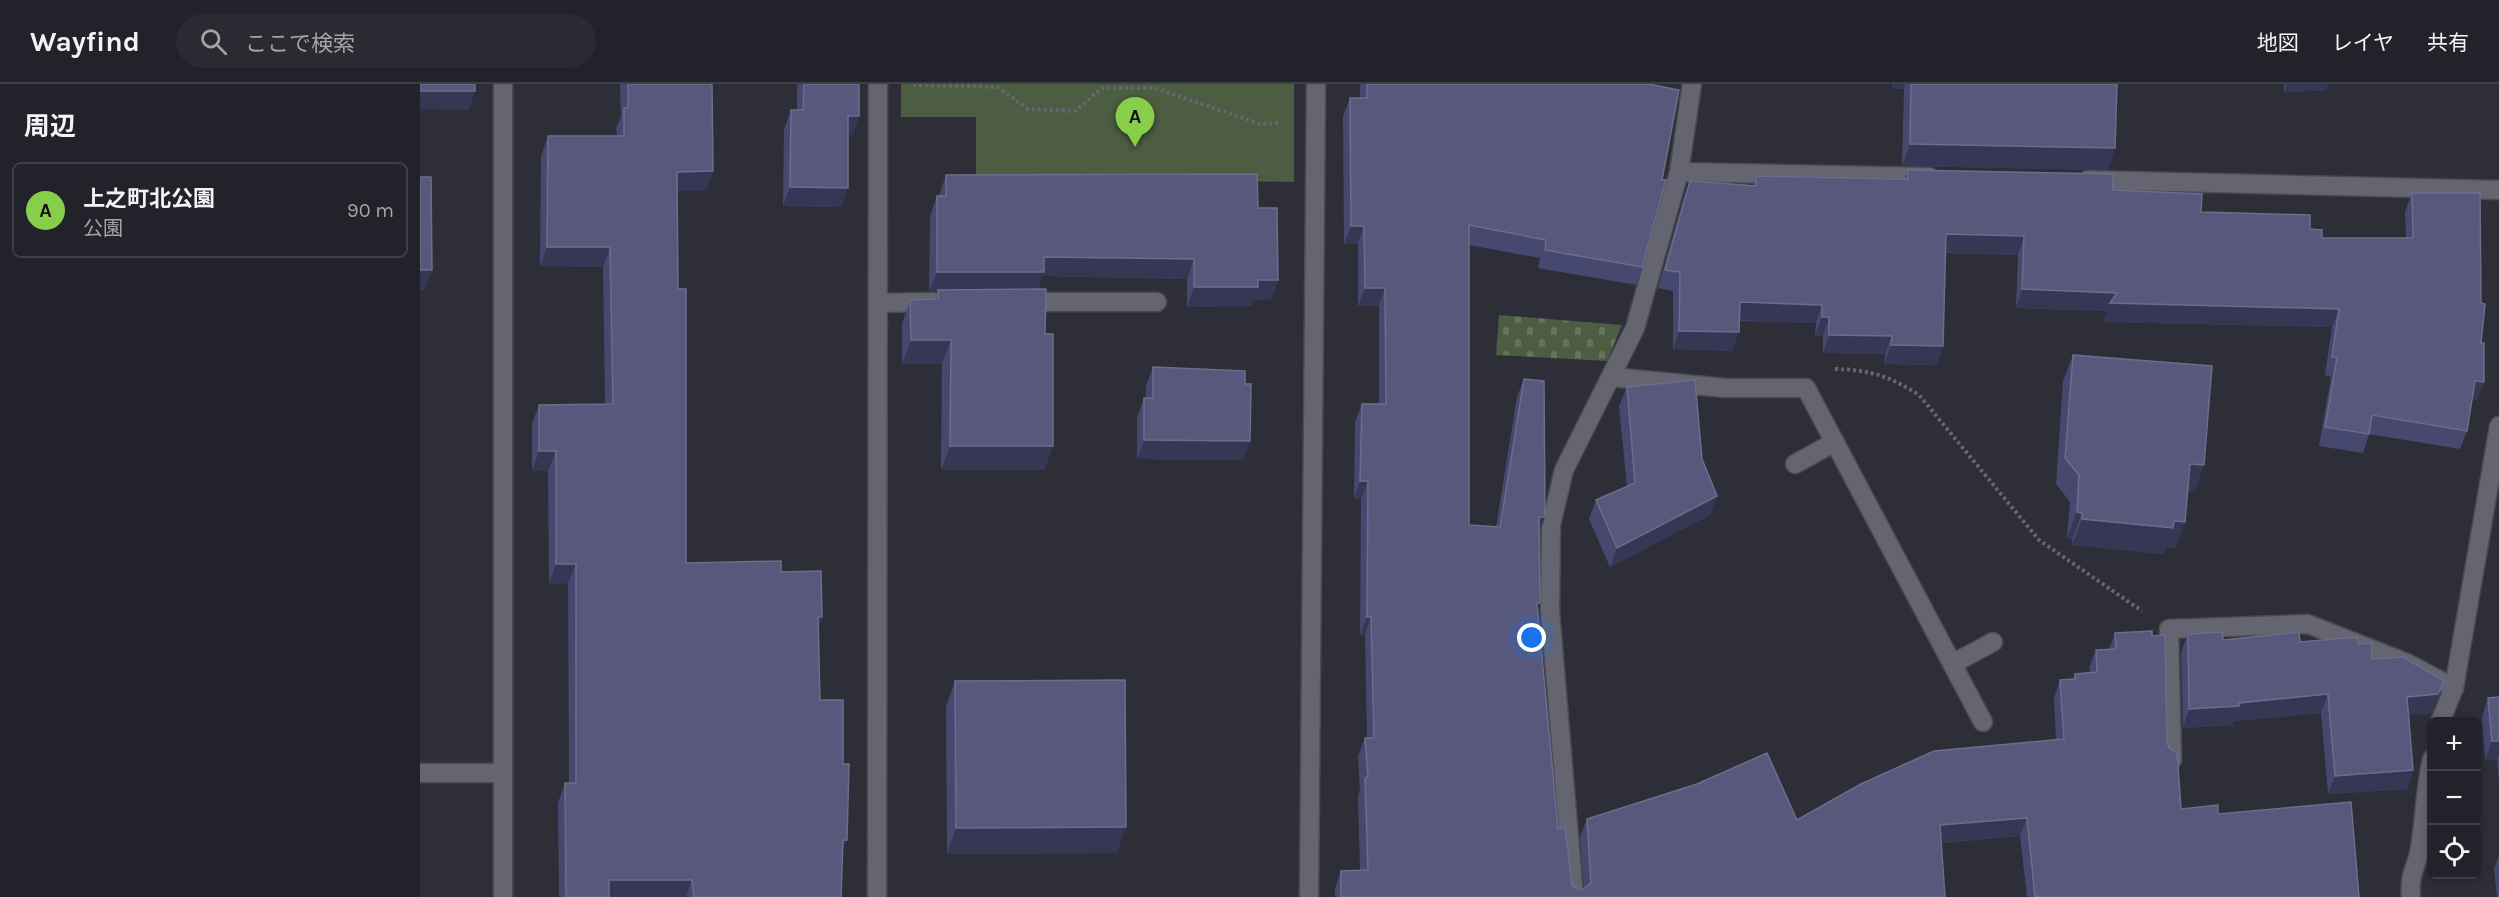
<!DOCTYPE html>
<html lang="ja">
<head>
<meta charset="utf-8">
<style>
  body { margin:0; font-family:Karla,"Noto Sans JP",sans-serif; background:#2a2a32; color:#f1f3f6 }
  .controls { position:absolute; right:18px; bottom:18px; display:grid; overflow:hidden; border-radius:9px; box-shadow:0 3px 9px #0003 }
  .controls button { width:54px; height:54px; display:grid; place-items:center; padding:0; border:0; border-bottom:2px solid #3f3f47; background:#22222a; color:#f1f3f6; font:30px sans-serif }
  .you { position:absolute; left:1112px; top:554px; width:21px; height:21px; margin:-15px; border:4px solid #fff; border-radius:50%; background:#1a73e8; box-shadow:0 0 0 9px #1a73e833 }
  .badge { display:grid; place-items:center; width:39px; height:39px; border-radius:50%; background:#87cf4a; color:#111; font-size:20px; font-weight:700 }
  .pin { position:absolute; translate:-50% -50px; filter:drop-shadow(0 2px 3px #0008) }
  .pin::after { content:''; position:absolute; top:32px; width:21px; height:18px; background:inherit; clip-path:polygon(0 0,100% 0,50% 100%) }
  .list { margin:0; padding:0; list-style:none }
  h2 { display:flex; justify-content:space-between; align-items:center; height:78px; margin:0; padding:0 24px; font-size:26px }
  h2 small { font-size:20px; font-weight:400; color:#a2a4a8 }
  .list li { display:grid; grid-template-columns:39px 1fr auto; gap:18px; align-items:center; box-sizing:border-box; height:96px; margin:0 12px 12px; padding:0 12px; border:2px solid #3f3f47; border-radius:9px }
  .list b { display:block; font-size:22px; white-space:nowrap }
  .list p { margin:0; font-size:20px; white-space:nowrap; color:#a2a4a8 }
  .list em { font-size:20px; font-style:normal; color:#a2a4a8 }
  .icon { flex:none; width:33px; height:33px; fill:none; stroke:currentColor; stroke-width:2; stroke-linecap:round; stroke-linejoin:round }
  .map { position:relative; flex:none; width:2079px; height:813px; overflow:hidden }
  header { display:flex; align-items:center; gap:36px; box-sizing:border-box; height:84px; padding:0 30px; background:#22222a; border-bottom:2px solid #3f3f47 }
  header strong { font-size:28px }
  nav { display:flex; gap:33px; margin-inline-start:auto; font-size:21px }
  .search { width:420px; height:54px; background:#2a2a32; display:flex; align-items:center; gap:15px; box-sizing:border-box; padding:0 21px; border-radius:33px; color:#a2a4a8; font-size:22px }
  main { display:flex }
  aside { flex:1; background:#22222a }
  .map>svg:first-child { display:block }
  .cemetery { fill:url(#cemetery-stones) }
  .green { fill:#4c5d41 }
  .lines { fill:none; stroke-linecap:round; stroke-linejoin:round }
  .lane-casing { stroke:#494a52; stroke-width:21 }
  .street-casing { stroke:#494a52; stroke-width:21 }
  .path { stroke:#65666e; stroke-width:4; stroke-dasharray:3 3; stroke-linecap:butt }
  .lane { stroke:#646570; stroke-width:18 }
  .street { stroke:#646570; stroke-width:18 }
  .wall { fill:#474870 }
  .shaded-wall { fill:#363754 }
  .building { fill:#57587c; stroke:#6c6d8c; stroke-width:1.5 }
</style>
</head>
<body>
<header>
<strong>Wayfind</strong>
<div class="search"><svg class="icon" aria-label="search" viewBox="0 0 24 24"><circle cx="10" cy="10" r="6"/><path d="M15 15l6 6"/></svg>ここで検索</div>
<nav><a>地図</a><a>レイヤ</a><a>共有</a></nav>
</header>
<main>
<aside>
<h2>周辺<small></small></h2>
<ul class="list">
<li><span class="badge">A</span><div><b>上之町北公園</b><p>公園</p></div><em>90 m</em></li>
</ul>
</aside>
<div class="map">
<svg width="2079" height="813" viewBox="0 0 2079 813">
  <defs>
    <pattern id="cemetery-stones" width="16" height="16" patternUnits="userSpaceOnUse" patternTransform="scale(1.5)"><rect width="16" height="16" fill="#4c5d41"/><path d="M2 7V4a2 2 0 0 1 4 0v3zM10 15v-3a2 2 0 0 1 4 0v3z" fill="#65745c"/></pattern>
  </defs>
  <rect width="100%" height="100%" fill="#2e2e38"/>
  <path class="cemetery" d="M1079,231L1202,241L1187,277L1076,271Z"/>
  <path class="green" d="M481,0H874V98L556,93V33H481Z"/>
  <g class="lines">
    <g class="lane-casing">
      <path id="lane" d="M600,218H737
        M458,219L513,218
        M1752,676L1749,545L1888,540L1987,579L2034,604"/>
    </g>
    <g class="street-casing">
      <path id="street" d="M1259,88L1509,93
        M1668,96L2079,106
        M1192,293L1305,304H1386L1563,638
        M1375,380L1415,358
        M1532,580L1573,558
        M2020,638L2034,604L2079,342
        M0,689H83
        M83,813V0
        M457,813L458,0
        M889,813L896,0
        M1154,813L1130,527L1131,441L1144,386L1215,244L1259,88L1272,0
        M1991,813C1989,786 1997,785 2000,764C2005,734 2005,705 2012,675"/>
    </g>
    <path class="path" d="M493,1L578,3L608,25L655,27L682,4H735L840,40L861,39
      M1415,285C1451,286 1469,292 1499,311L1619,456L1722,527"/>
    <use href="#lane" class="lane"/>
    <use href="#street" class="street"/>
  </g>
  <path class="wall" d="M200,0H292L293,87L286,106L257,107L258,205L266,479L361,488L402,533L399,543L400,616L423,680L427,756L422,767L421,813H139L138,719L145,699H149L148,499L129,500L128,387H112V340L119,321L185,320L183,183L120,182L121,72L128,52H197L196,44L201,33Z
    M377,0H439V32L432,51H428L421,123L363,122L364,45L371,26H377Z
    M940,0H1229L1222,183L1216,201L1118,184L1120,174L1049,161V441L1076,443L1097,313L1104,295L1119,450L1117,527L1138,745L1152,802L1162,806L1164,805L1160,753L1167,735L1377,736L1636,655L1634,614L1640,596L1653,595L1655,590L1670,589L1669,584L1676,566L1689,565L1695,549L1747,658L1761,725L1798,730L1939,813H1607L1600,752L1521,759L1525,813H915V805L921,787L940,786L938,712L940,705L938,672L945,654H947L945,551H940L941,415H934L935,338L942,320H959V222H938V160H924L923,32L930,14H940Z
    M1472,0H1697L1695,64L1687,86L1482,82L1484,5L1472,4Z
    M1864,0H1908L1906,6L1864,8Z
    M1488,86L1693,106L1781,128L1890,145L1902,154H1986L1985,128L1992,109L2061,259L2064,298L2057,316H2052L2047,347L2040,365L1949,350L1943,369L1899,362L1911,293L1905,291L1912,243L1683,238L1687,227L1596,224L1598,171L1526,169L1523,262L1516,281L1464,280L1465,270L1403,269V252H1395L1396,239L1319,237L1312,267L1253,265V207L1238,204L1263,116L1270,97L1333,102L1336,92L1485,94Z
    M526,91L838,124L858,196L851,215L833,216L831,222L767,223V195L622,192L618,206L625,250L633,362L624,386H521L522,280H482V240L490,216H515L518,208H509L510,132L517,112H519Z
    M1653,271L1775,407H1768L1756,464L1746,463L1744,470L1652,461V455L1647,454L1650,418L1636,400L1643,297Z
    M733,283L823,376L717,375V334L724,314H726V302Z
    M1207,303L1282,375L1290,431L1190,483L1169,435L1176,416L1207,403L1199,322Z
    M1768,550L1803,556L1938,560L1952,575L2024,597L2012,629L1989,631L1993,686L1987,705L1908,710L1901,629L1814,637L1812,641L1763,644L1761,568Z
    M535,597L697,769L527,770L526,623Z
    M2079,613V699L2077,675L2065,676L2062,633L2068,614Z
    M2079,772V813H2077L2074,785Z"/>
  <path class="shaded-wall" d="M1473,0H1485L1484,5L1472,4Z
    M1867,0H1908L1906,6L1864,8Z
    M0,7H55L49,26L0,25Z
    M428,32H439L432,51H421Z
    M1490,60L1695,64L1687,86L1482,82Z
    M293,87L286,106L249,108L257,88Z
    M370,103L428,104L421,123L363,122Z
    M931,142H944L938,160H924Z
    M1526,150L1604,152L1598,171L1519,168Z
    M127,163H190L183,183L120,182Z
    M624,173L774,175L767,195L622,192L617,207L509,208L517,188Z
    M0,186H12L5,206H0Z
    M838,196H858L851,215L833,216L831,222L767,223L774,203Z
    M945,204H965L959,222H938Z
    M1602,205L1697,209L1919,225L1912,243L1683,238L1687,227L1596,224Z
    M1320,218L1402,221L1396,239L1313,236Z
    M1402,233H1409L1403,252H1395Z
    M1259,247L1319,248L1312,267L1253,265Z
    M1409,251L1472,252L1465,270L1403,269Z
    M491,256H531L522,280H482Z
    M1471,261L1523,262L1516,281L1464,280Z
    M2055,297L2064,298L2057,316H2048Z
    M724,356L830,357L823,376L717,375Z
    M530,362H633L624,386H521Z
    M119,367H136L128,387H112Z
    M1770,380L1784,381L1775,407L1760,406Z
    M940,397H948L941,415H934Z
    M1297,412L1290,431L1190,483L1197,464Z
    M1657,428L1662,429L1652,455L1647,454Z
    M1119,433H1125L1119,451Z
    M1662,435L1754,437L1765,438L1756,464L1746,463L1744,470L1652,461Z
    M136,480H156L148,499L129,500Z
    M398,533H402L395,552Z
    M947,533H951L945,551H940Z
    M2024,597L2012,629L1981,632L1987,613Z
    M1908,610L1901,629L1814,637L1812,641L1763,644L1769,625L1819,619Z
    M2072,657H2079V670L2077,675L2065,676Z
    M1993,686L1987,705L1908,710L1915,692Z
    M1607,734L1600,752L1514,759L1520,741Z
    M706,743L697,769L527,770L536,744Z
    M423,756H427L419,776Z
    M189,796H272L266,813H183Z"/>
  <path class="building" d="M0,0H55V7H0Z
    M208,0H292L293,87L257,88L258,205H266V479L361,477V488L401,487L402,533H398L400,616H423V680H429L427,756H423L421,813H274L272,796H189V813H146L145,699H156V480H136V367H119V321L193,320L190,163H127L128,52H204V24H208Z
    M384,0H439V32H428V104L370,103L371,26H383Z
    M947,0H1229L1259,6L1242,96H1246L1222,183L1125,166L1126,156L1049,141V441L1080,443L1104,295L1124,297L1125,433H1119L1120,519H1117L1138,745L1145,743L1152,802L1162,806L1171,799L1167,735L1277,700L1347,669L1377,736L1441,700L1514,667L1644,655L1640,596L1655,595V590L1677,588L1676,566L1696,565L1695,549L1732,547V552L1745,551L1747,658L1749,664L1757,669L1761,725L1798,721V730L1931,718L1939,813H1615L1607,734L1520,741L1525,813H921V787L948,786L945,694L948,693L945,654H954L951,533H947L948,397H940L942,320H966L965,204H945L944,142H931L930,14H947Z
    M1491,0H1697L1695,64L1490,60Z
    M1488,86L1693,90V106L1782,110L1781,128L1890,131V145L1902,146V154H1993L1992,109H2060L2061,219L2065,220L2061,259H2064V298L2055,297L2047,347L1952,331L1949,350L1905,343L1917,274L1912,273L1919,225L1690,219L1697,209L1602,205L1604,152L1526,150L1523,262L1471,261L1472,252L1409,251V233H1402V221L1320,218L1319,248L1259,247L1260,188L1245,186L1270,97L1336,102V92L1488,95Z
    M837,90L838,124H857L858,196H838V203H774V175L624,173V188H517V112H526V91Z
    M0,93H11L12,186H0Z
    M626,205L625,250H633V362H530L531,256H491L490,216L518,215V206Z
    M1653,271L1792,282L1784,381L1770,380L1765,438L1754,437L1753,444L1662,435V429L1657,428L1659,391L1645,374Z
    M733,283L825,287V300H831L830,357L724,356V314H733Z
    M1275,296L1282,375L1297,412L1197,464L1176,416L1215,399L1207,303Z
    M1802,548L1803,556L1879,548L1880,558L1937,553L1938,560L1951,559L1952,575L1983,573L2024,597L2018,610L1987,613L1993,686L1915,692L1908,610L1819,619V622L1769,625L1768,550Z
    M705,596L706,743L536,744L535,597Z
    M2079,613V657H2072L2068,614Z"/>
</svg>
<div class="controls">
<button>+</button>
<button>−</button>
<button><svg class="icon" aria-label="locate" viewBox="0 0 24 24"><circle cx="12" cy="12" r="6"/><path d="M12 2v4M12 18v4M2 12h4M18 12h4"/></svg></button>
</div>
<div class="you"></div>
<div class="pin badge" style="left:715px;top:63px">A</div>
</div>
</main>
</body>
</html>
